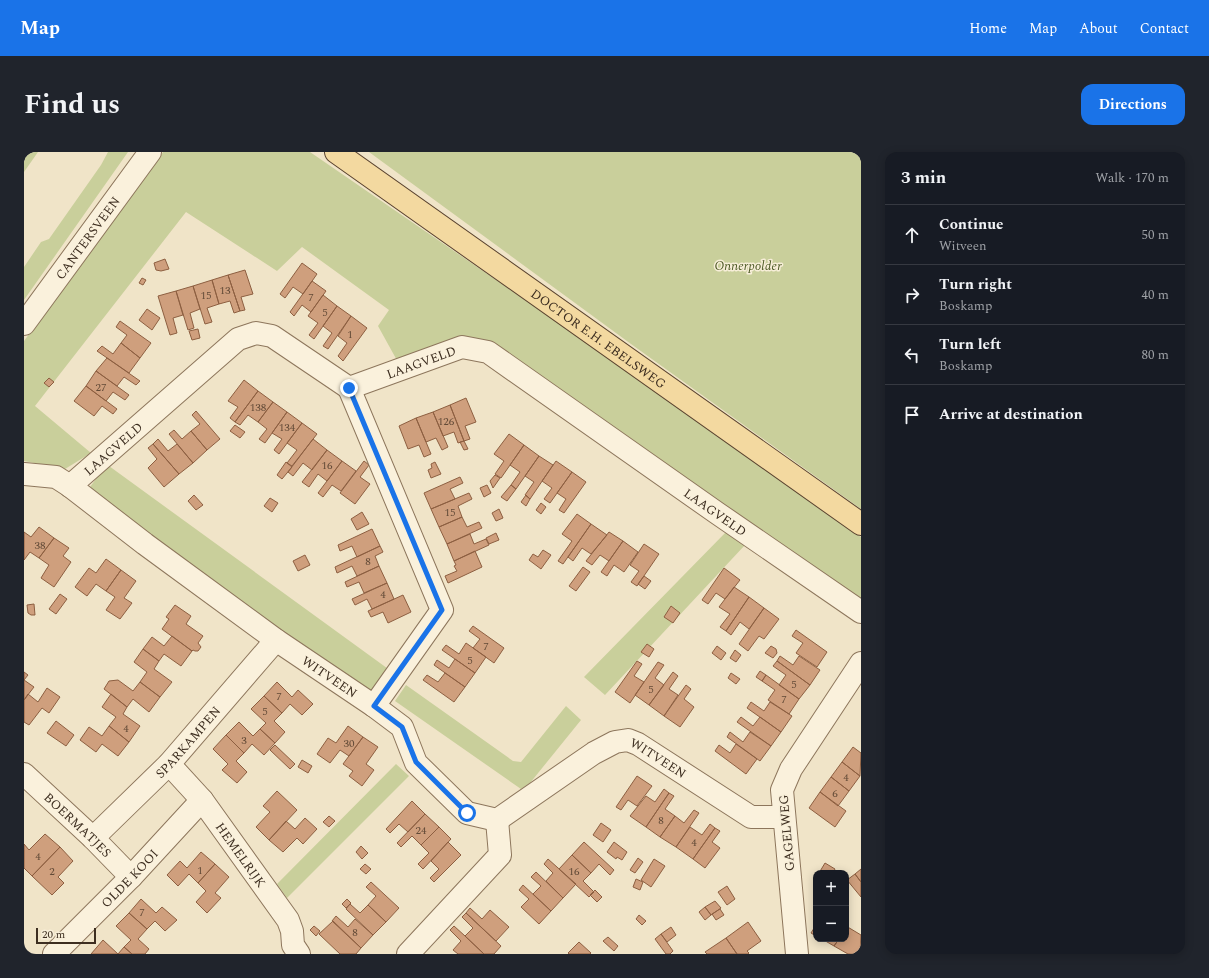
<!DOCTYPE html>
<html lang="en">
<head>
<meta charset="utf-8">
<style>
  body { margin:0; font-family:Spectral,serif; background:#20242c; color:#f1f3f6 }
  .controls { position:absolute; right:12px; bottom:12px; display:grid; overflow:hidden; border-radius:8px; box-shadow:0 2px 10px #0003 }
  .controls button { width:36px; height:36px; display:grid; place-items:center; padding:0; border:0; border-bottom:1px solid #363941; background:#171b24; color:#f1f3f6; font:20px sans-serif }
  .scale { position:absolute; left:12px; bottom:10px; width:60px; box-sizing:border-box; padding-left:4px; border:2px solid #3d2e20; border-top:0; font-size:11px; line-height:14px; white-space:nowrap; color:#3d2e20; -webkit-text-stroke:3px #f7eed8; paint-order:stroke }
  .stop { position:absolute; width:12px; height:12px; margin:-9px; border:3px solid #1a73e8; border-radius:50%; background:#fff }
  .stop.end { background:#1a73e8; border-color:#fff; box-shadow:0 1px 4px #0008 }
  .list { margin:0; padding:0; list-style:none }
  h2 { display:flex; justify-content:space-between; align-items:center; height:52px; margin:0; padding:0 16px; font-size:17px }
  h2 small { font-size:13px; font-weight:400; color:#9ea1a6 }
  .list li { display:grid; grid-template-columns:26px 1fr auto; gap:12px; align-items:center; box-sizing:border-box; height:60px; padding:0 16px; border-top:1px solid #363941 }
  .list b { display:block; font-size:15px; white-space:nowrap }
  .list p { margin:0; font-size:13px; white-space:nowrap; color:#9ea1a6 }
  .list em { font-size:13px; font-style:normal; color:#9ea1a6 }
  .icon { flex:none; width:22px; height:22px; fill:none; stroke:currentColor; stroke-width:2; stroke-linecap:round; stroke-linejoin:round }
  .map { position:relative; flex:none; width:837px; height:802px; overflow:hidden; border-radius:12px }
  header { display:flex; align-items:center; gap:24px; box-sizing:border-box; height:56px; padding:0 20px; background:#1a73e8; color:#fff }
  header strong { font-size:19px }
  nav { display:flex; gap:22px; margin-inline-start:auto; font-size:14px }
  .intro { display:flex; align-items:center; justify-content:space-between; box-sizing:border-box; height:96px; padding:0 24px }
  h1 { margin:0; font-size:28px }
  .button { padding:10px 18px; border-radius:12px; background:#1a73e8; color:#fff; font-size:14px; font-weight:700 }
  main { display:flex; gap:24px; padding:0 24px }
  aside { flex:1; background:#171b24; border-radius:12px; box-shadow:0 2px 10px #0003 }
  .map>svg:first-child { display:block }
  .green { fill:#c9cf9b }
  .building { fill:#cf9f7d; stroke:#8d5f41 }
  .lines { fill:none; stroke-linecap:round; stroke-linejoin:round }
  .minor-casing { stroke:#8d765c; stroke-width:24 }
  .major-casing { stroke:#5b4430; stroke-width:24 }
  .minor { stroke:#faf1dc; stroke-width:22 }
  .major { stroke:#f3d9a0; stroke-width:22 }
  .route { stroke:#1a73e8; stroke-width:5 }
  .labels { text-anchor:middle; stroke-width:3; stroke-linejoin:round; paint-order:stroke }
  .number-label { font-size:11px; fill:#624a37 }
  .street-label { font-size:13px; fill:#3d2e20; stroke:#f7eed8 }
  .park-label { font-size:13px; font-style:italic; fill:#4d5a26; stroke:#f7eed8 }
</style>
</head>
<body>
<header>
<strong>Map</strong>
<nav><a>Home</a><a>Map</a><a>About</a><a>Contact</a></nav>
</header>
<div class="intro"><h1>Find us</h1><a class="button">Directions</a></div>
<main>
<div class="map">
<svg width="837" height="802" viewBox="0 0 837 802">
  <rect width="100%" height="100%" fill="#f0e4c8"/>
  <path class="green" d="M0,0H14L0,20Z
    M84,0H104L0,148V115L17,90L25,87L77,13Z
    M139,0H286L526,165L837,385V450L468,191L375,212L354,174L365,158L278,95L253,119L162,60L11,254L67,301L41,317L0,309V189Z
    M345,0H837V357L607,192Z
    M85,314L367,519L348,544L67,346L66,335L77,320Z
    M702,380L721,393L581,543L560,525Z
    M382,533L489,609L497,610L542,554L557,568L506,631L497,637L371,549Z
    M372,612L385,624L263,746L253,732Z"/>
  <path class="building" d="M141,107L145,117L137,119L132,118L130,111Z
    M278,111L293,122L279,142L269,135L261,146L256,142Z
    M221,118L229,142L217,145L221,158L216,159L204,123Z
    M204,123L216,159L210,161L206,149L195,152L188,128Z
    M118,126L122,128L119,133L115,131Z
    M188,128L195,152L183,156L188,170L181,172L169,134Z
    M288,129L302,139L287,160L278,153L270,164L266,160Z
    M169,134L176,157L166,161L170,176L164,178L152,139Z
    M152,139L159,163L149,166L153,181L146,183L134,144Z
    M299,143L313,154L290,187L285,183L294,171L284,164Z
    M313,154L327,164L304,197L299,194L308,181L299,174Z
    M123,157L136,166L128,178L115,168Z
    M327,164L343,176L319,209L314,204L323,191L314,184Z
    M96,169L127,191L116,206L97,191L103,183L92,175Z
    M174,177L176,186L168,188L165,179Z
    M97,191L116,206L105,221L73,199L78,194L89,202Z
    M83,206L116,229L112,233L100,225L93,234L72,219Z
    M72,219L105,243L101,248L89,240L82,249L62,234Z
    M25,226L30,230L25,235L20,231Z
    M220,228L234,239L211,270L206,266L214,255L204,249Z
    M62,234L93,257L89,262L78,254L70,264L50,249Z
    M234,239L249,250L234,270L224,263L216,273L211,270Z
    M442,246L452,270L441,274L446,287L440,289L426,253Z
    M249,250L263,260L241,291L235,287L243,277L234,270Z
    M426,253L440,289L434,291L430,280L419,284L409,260Z
    M172,259L196,287L183,298L167,279L176,272L168,263Z
    M263,260L278,271L255,302L250,298L258,287L248,281Z
    M409,260L424,295L418,298L412,286L402,290L392,266Z
    M392,266L407,302L400,305L395,293L384,297L375,274Z
    M278,271L293,282L268,314L263,311L273,298L263,291Z
    M211,273L221,280L216,286L206,279Z
    M150,278L158,287L167,279L183,298L169,311L145,282Z
    M485,282L500,293L477,326L471,322L480,309L470,302Z
    M134,287L144,299L153,292L169,311L155,322L129,292Z
    M289,287L303,298L288,318L279,311L269,324L264,320Z
    M440,289L444,297L440,298L436,290Z
    M129,292L155,322L140,335L124,316L133,307L124,296Z
    M500,293L515,304L492,337L487,333L496,320L486,313Z
    M303,298L318,309L303,329L294,322L285,335L278,330Z
    M515,304L529,313L506,347L501,343L510,330L501,324Z
    M318,309L332,319L317,339L308,333L299,345L294,341Z
    M340,309L345,313L336,325L346,332L331,352L316,341Z
    M532,309L548,320L526,351L520,347L528,336L518,329Z
    M262,310L268,315L258,327L253,323Z
    M411,310L417,322L407,326L404,318L408,316L407,312Z
    M548,320L562,330L540,361L535,358L542,347L533,341Z
    M471,323L476,326L469,336L466,329Z
    M436,325L439,331L426,337L431,347L407,357L400,341Z
    M463,333L467,341L460,345L456,336Z
    M487,333L492,337L483,349L477,345Z
    M445,341L448,347L434,354L438,365L415,375L407,357Z
    M170,343L179,353L172,358L164,349Z
    M502,343L506,347L502,354L497,350Z
    M246,346L254,351L248,360L240,354Z
    M517,351L522,355L517,362L512,358Z
    M475,357L479,366L472,369L468,361Z
    M338,360L345,372L333,378L327,367Z
    M553,362L567,372L539,412L534,409L548,389L538,382Z
    M438,365L443,375L455,370L458,376L423,392L415,375Z
    M567,372L583,383L567,402L558,396L549,409L544,405Z
    M15,375L30,386L15,406L6,400L0,408V380L7,385Z
    M348,377L356,394L333,405L328,394L316,399L314,393Z
    M585,380L599,389L585,409L576,403L568,413L562,409Z
    M472,381L475,388L465,392L462,386Z
    M446,382L450,392L462,387L465,393L430,409L423,392Z
    M30,386L45,396L39,404L47,410L30,435L17,426L25,413L15,406Z
    M599,389L614,400L600,420L590,413L583,424L577,420Z
    M620,392L635,402L613,434L607,430L615,419L606,413Z
    M356,394L359,400L351,404L355,414L333,424L328,414L313,421L311,415Z
    M519,398L527,403L517,417L505,408L509,402L514,405Z
    M451,399L458,415L424,431L421,424L433,419L430,414L432,413L430,409Z
    M281,403L286,413L274,419L269,409Z
    M82,407L97,418L82,439L72,432L63,444L51,435L65,416L72,421Z
    M355,414L363,431L340,441L335,430L323,435L321,430Z
    M559,415L566,420L552,439L545,434Z
    M700,416L716,428L701,447L692,441L684,452L678,448Z
    M97,418L112,429L100,446L108,451L96,467L82,458L91,445L82,439Z
    M620,424L627,429L621,437L614,432Z
    M363,431L370,447L348,457L343,447L331,453L328,447Z
    M710,435L725,445L702,479L696,475L706,462L695,455Z
    M36,442L43,447L32,462L25,457Z
    M379,443L387,460L364,471L359,460L347,465L344,459Z
    M725,445L740,456L725,477L716,470L707,483L702,479Z
    M10,452L11,463H7L4,461L3,453Z
    M151,453L167,464L162,472L179,484L174,491L177,495L174,499H171L169,498L168,499L138,477L145,467L142,465Z
    M647,454L656,461L649,471L640,465Z
    M740,456L755,467L740,487L735,484L724,499L715,492Z
    M449,474L480,496L470,511L449,496L456,487L445,479Z
    M772,478L803,500L793,515L772,501L779,491L768,484Z
    M148,484L168,499L157,514L140,502L135,509L119,497L128,485L140,494Z
    M442,491L462,505L451,521L418,498L422,493L435,502Z
    M623,492L630,497L625,505L617,500Z
    M693,494L702,501L697,508L688,501Z
    M747,494L752,497L753,501L749,506L741,501Z
    M119,497L135,509L130,517L148,530L136,545L116,530L123,520L110,510Z
    M711,498L717,503L712,510L706,506Z
    M756,504L769,513L775,504L796,518L786,533L753,509Z
    M431,507L451,521L441,535L410,513L413,508L425,516Z
    M613,509L618,512L610,524L620,530L606,551L591,540Z
    M753,509L786,533L775,547L755,533L762,523L749,514Z
    M634,510L640,513L631,526L640,533L625,553L611,543Z
    M736,519L742,523L738,529L732,525Z
    M0,520L4,523L0,528L10,535L0,548Z
    M649,520L654,524L645,537L654,543L640,564L625,553Z
    M421,521L441,535L430,550L399,528L403,523L414,530Z
    M707,521L716,527L712,532L704,526Z
    M742,523L775,547L765,562L744,548L751,538L738,529Z
    M94,528L109,539L116,530L136,545L125,560L109,547L103,555L80,537L85,529Z
    M253,530L268,545L274,538L289,552L278,563L266,552L258,561L240,544Z
    M662,533L667,537L660,547L670,555L656,575L640,564Z
    M23,536L36,545L25,561L18,556L5,573L0,570V548L4,542L14,550Z
    M87,542L103,555L99,562L116,574L105,590L85,574L92,565L78,555Z
    M240,544L258,561L250,569L261,580L251,591L236,577L242,571L227,557Z
    M727,550L740,559L746,550L768,564L757,580L723,556Z
    M717,565L729,574L736,565L757,580L747,594L713,570Z
    M32,569L50,583L42,594L23,581Z
    M215,570L229,584L236,577L251,591L240,603L228,592L220,601L202,583Z
    M85,574L105,590L94,604L78,592L72,600L56,588L65,575L78,584Z
    M324,574L339,585L325,604L316,598L306,611L293,602L304,586L312,591Z
    M706,580L719,590L726,580L747,594L736,609L703,585Z
    M202,583L220,601L212,609L223,620L213,631L198,618L204,612L189,597Z
    M339,585L354,595L342,612L350,618L338,634L325,624L329,619L319,612Z
    M712,592L733,607L722,622L691,599L695,593L706,601Z
    M251,593L271,612L266,617L246,598Z
    M829,595L837,601L836,624L818,610Z
    M278,608L288,614L284,621L274,615Z
    M818,610L836,624L825,639L807,625Z
    M613,624L628,634L613,654L604,648L597,658L592,655Z
    M807,625L825,639L814,654L796,640Z
    M640,637L645,641L622,675L606,664L622,644L631,650Z
    M253,639L273,658L245,688L232,675L246,660L239,654Z
    M796,640L822,659L811,675L785,656Z
    M645,641L650,644L641,657L651,664L636,685L622,675Z
    M388,649L401,662L384,680L375,672L366,681L362,677Z
    M670,658L675,661L652,695L636,685L651,664L660,671Z
    M401,662L415,675L397,693L388,684L377,695L373,691Z
    M305,664L311,669L305,675L299,670Z
    M281,666L293,677L279,692L273,686L259,700L245,688L262,669L271,677Z
    M577,671L587,678L579,690L569,683Z
    M686,672L691,676L669,707L652,695L666,675L678,683Z
    M415,675L427,687L399,717L394,712L405,701L397,693Z
    M691,676L696,679L688,690L696,696L681,716L669,707Z
    M21,682L36,695L8,724L0,716V692L5,698Z
    M424,690L437,703L410,730L406,726L415,717L407,709Z
    M560,690L590,718L586,723L575,712L567,721L548,703Z
    M590,690L603,700L598,708L593,705L592,707L583,700Z
    M337,694L344,701L338,707L332,700Z
    M36,695L49,709L34,725L40,731L28,743L8,724Z
    M177,700L191,712L174,731L165,722L154,734L143,723L156,709L163,716Z
    M548,703L567,721L559,729L570,740L565,745L535,717Z
    M614,706L619,710L611,721L606,718Z
    M524,707L552,732L539,746L522,729L529,721L520,712Z
    M630,707L641,714L627,735L617,728Z
    M801,711L811,717L809,721H795Z
    M191,712L205,725L191,741L197,746L183,761L172,750L182,739L174,731Z
    M341,712L347,717L342,722L336,717Z
    M837,717V730L831,722Z
    M512,720L539,746L527,759L509,742L517,734L507,725Z
    M831,722L837,730V745L823,728Z
    M612,727L619,730L616,738L609,735Z
    M347,730L375,756L362,770L344,753L352,744L342,735Z
    M499,733L527,759L515,772L497,755L505,747L495,738Z
    M703,734L711,747L703,753L694,740Z
    M571,738L578,745L573,750L566,743Z
    M117,747L132,761L138,755L153,768L141,779L131,769L123,777L105,761Z
    M323,747L327,751L322,756L318,752Z
    M691,749L697,756L687,763L681,755Z
    M326,752L336,761L344,753L362,770L349,783L322,757Z
    M681,755L687,763L681,768L675,760Z
    M446,756L458,767L466,758L485,775L472,789L442,761Z
    M696,757L700,763L692,768L688,762Z
    M105,761L123,777L114,787L125,797L121,802H108L100,795L107,788L92,774Z
    M442,761L477,794L470,802H460L441,784L449,776L438,765Z
    M615,763L622,769L618,773L612,767Z
    M312,764L324,775L331,767L349,783L337,796L308,769Z
    M309,769L337,796L332,802H316L295,782Z
    M724,770L737,789L723,799L725,801L724,802H713L702,786Z
    M792,773V784L787,781Z
    M290,774L296,779L292,784L286,778Z
    M430,774L441,784L460,802H434L429,798L437,789L426,778Z
    M822,774L837,783L836,802H824L810,794L815,787H822Z
    M647,775L652,783L643,790L637,782Z
    M637,782L649,799L646,802H642L631,787Z
    M584,785L594,794L590,799L579,789Z
    M702,786L713,802H683L681,800Z
    M798,787H815L810,794Z
    M79,788L94,802L100,795L108,802H67Z
    M555,790L567,801L566,802H545L544,801Z"/>
  <g class="lines">
    <g class="minor-casing">
      <g id="minor">
        <path id="s1" d="M0,172L126,0"/>
        <path d="M325,236L418,458L350,554"/>
        <path id="s2" d="M0,322L32,325L46,334L121,392L252,488L350,554L378,575L392,611L443,661L473,668L570,601L591,590L604,588L614,592L727,665H760"/>
        <path id="s3" d="M46,334L214,187L232,181L248,184L325,236L438,195L464,200L693,361L837,460"/>
        <path id="s4" d="M145,612L178,648L264,768L268,779L269,793L275,802"/>
        <path id="s5" d="M0,622L69,686L107,725"/>
        <path id="s6" d="M69,686L145,612L252,488"/>
        <path id="s7" d="M30,802L107,725L178,648"/>
        <path d="M384,802L476,703L473,668"/>
        <path d="M773,802L758,638L767,617L837,511"/>
      </g>
    </g>
    <g class="major-casing">
      <g id="major">
        <path id="s8" d="M312,0L837,372"/>
      </g>
    </g>
    <use href="#minor" class="minor"/>
    <use href="#major" class="major"/>
  </g>
  <g class="lines">
    <path class="route" d="M325,236L418,458L350,554L378,575L392,610L443,661"/>
  </g>
  <g class="labels">
    <g class="number-label">
      <text x="201" y="142">13</text>
      <text x="182" y="147">15</text>
      <text x="287" y="149">7</text>
      <text x="301" y="164">5</text>
      <text x="326" y="186">1</text>
      <text x="77" y="239">27</text>
      <text x="234" y="259">138</text>
      <text x="422" y="273">126</text>
      <text x="263" y="279">134</text>
      <text x="303" y="317">16</text>
      <text x="426" y="364">15</text>
      <text x="16" y="397">38</text>
      <text x="344" y="413">8</text>
      <text x="359" y="446">4</text>
      <text x="462" y="498">7</text>
      <text x="446" y="512">5</text>
      <text x="770" y="536">5</text>
      <text x="627" y="541">5</text>
      <text x="255" y="548">7</text>
      <text x="760" y="551">7</text>
      <text x="241" y="563">5</text>
      <text x="102" y="580">4</text>
      <text x="220" y="592">3</text>
      <text x="325" y="595">30</text>
      <text x="822" y="629">4</text>
      <text x="811" y="645">6</text>
      <text x="637" y="672">8</text>
      <text x="397" y="682">24</text>
      <text x="670" y="694">4</text>
      <text x="14" y="708">4</text>
      <text x="176" y="722">1</text>
      <text x="28" y="723">2</text>
      <text x="550" y="723">16</text>
      <text x="118" y="764">7</text>
      <text x="331" y="784">8</text>
    </g>
    <g class="street-label">
      <text dy="5" stroke="none"><textPath href="#s1" startOffset="107">CANTERSVEEN</textPath></text>
      <text dy="5" stroke="none"><textPath href="#s8" startOffset="322">DOCTOR E.H. EBELSWEG</textPath></text>
      <text dy="5" stroke="none"><textPath href="#s3" startOffset="428">LAAGVELD</textPath></text>
      <text dy="5" stroke="none"><textPath href="#s3" startOffset="57">LAAGVELD</textPath></text>
      <text dy="5" stroke="none"><textPath href="#s3" startOffset="776">LAAGVELD</textPath></text>
      <text dy="5" stroke="none"><textPath href="#s2" startOffset="371">WITVEEN</textPath></text>
      <text dy="5" stroke="none"><textPath href="#s6" startOffset="135">SPARKAMPEN</textPath></text>
      <text dy="5" stroke="none"><textPath href="#s2" startOffset="790">WITVEEN</textPath></text>
      <text dy="5" stroke="none"><textPath href="#s5" startOffset="74">BOERMATJES</textPath></text>
      <text transform="translate(762 681) rotate(-95)" y="5">GAGELWEG</text>
      <text dy="5" stroke="none"><textPath href="#s4" startOffset="116">HEMELRIJK</textPath></text>
      <text dy="5" stroke="none"><textPath href="#s7" startOffset="107">OLDE KOOI</textPath></text>
    </g>
    <g class="park-label">
      <text x="724" y="118">Onnerpolder</text>
    </g>
  </g>
</svg>
<div class="controls">
<button>+</button>
<button>−</button>
</div>
<div class="scale">20 m</div>
<div class="stop" style="left:443px;top:661px"></div>
<div class="stop end" style="left:325px;top:236px"></div>
</div>
<aside>
<h2>3 min<small>Walk · 170 m</small></h2>
<ul class="list">
<li><svg class="icon" aria-label="ahead" viewBox="0 0 24 24"><path d="M12 20V5M6 11l6-6 6 6"/></svg><div><b>Continue</b><p>Witveen</p></div><em>50 m</em></li>
<li><svg class="icon" aria-label="right" viewBox="0 0 24 24"><path d="M7 20v-9h11M14 6l5 5-5 5"/></svg><div><b>Turn right</b><p>Boskamp</p></div><em>40 m</em></li>
<li><svg class="icon" aria-label="left" viewBox="0 0 24 24"><path d="M17 20v-9H6M10 6l-5 5 5 5"/></svg><div><b>Turn left</b><p>Boskamp</p></div><em>80 m</em></li>
<li><svg class="icon" aria-label="arrive" viewBox="0 0 24 24"><path d="M6 21V4h12l-3 4 3 4H6"/></svg><div><b>Arrive at destination</b></div></li>
</ul>
</aside>
</main>
</body>
</html>
